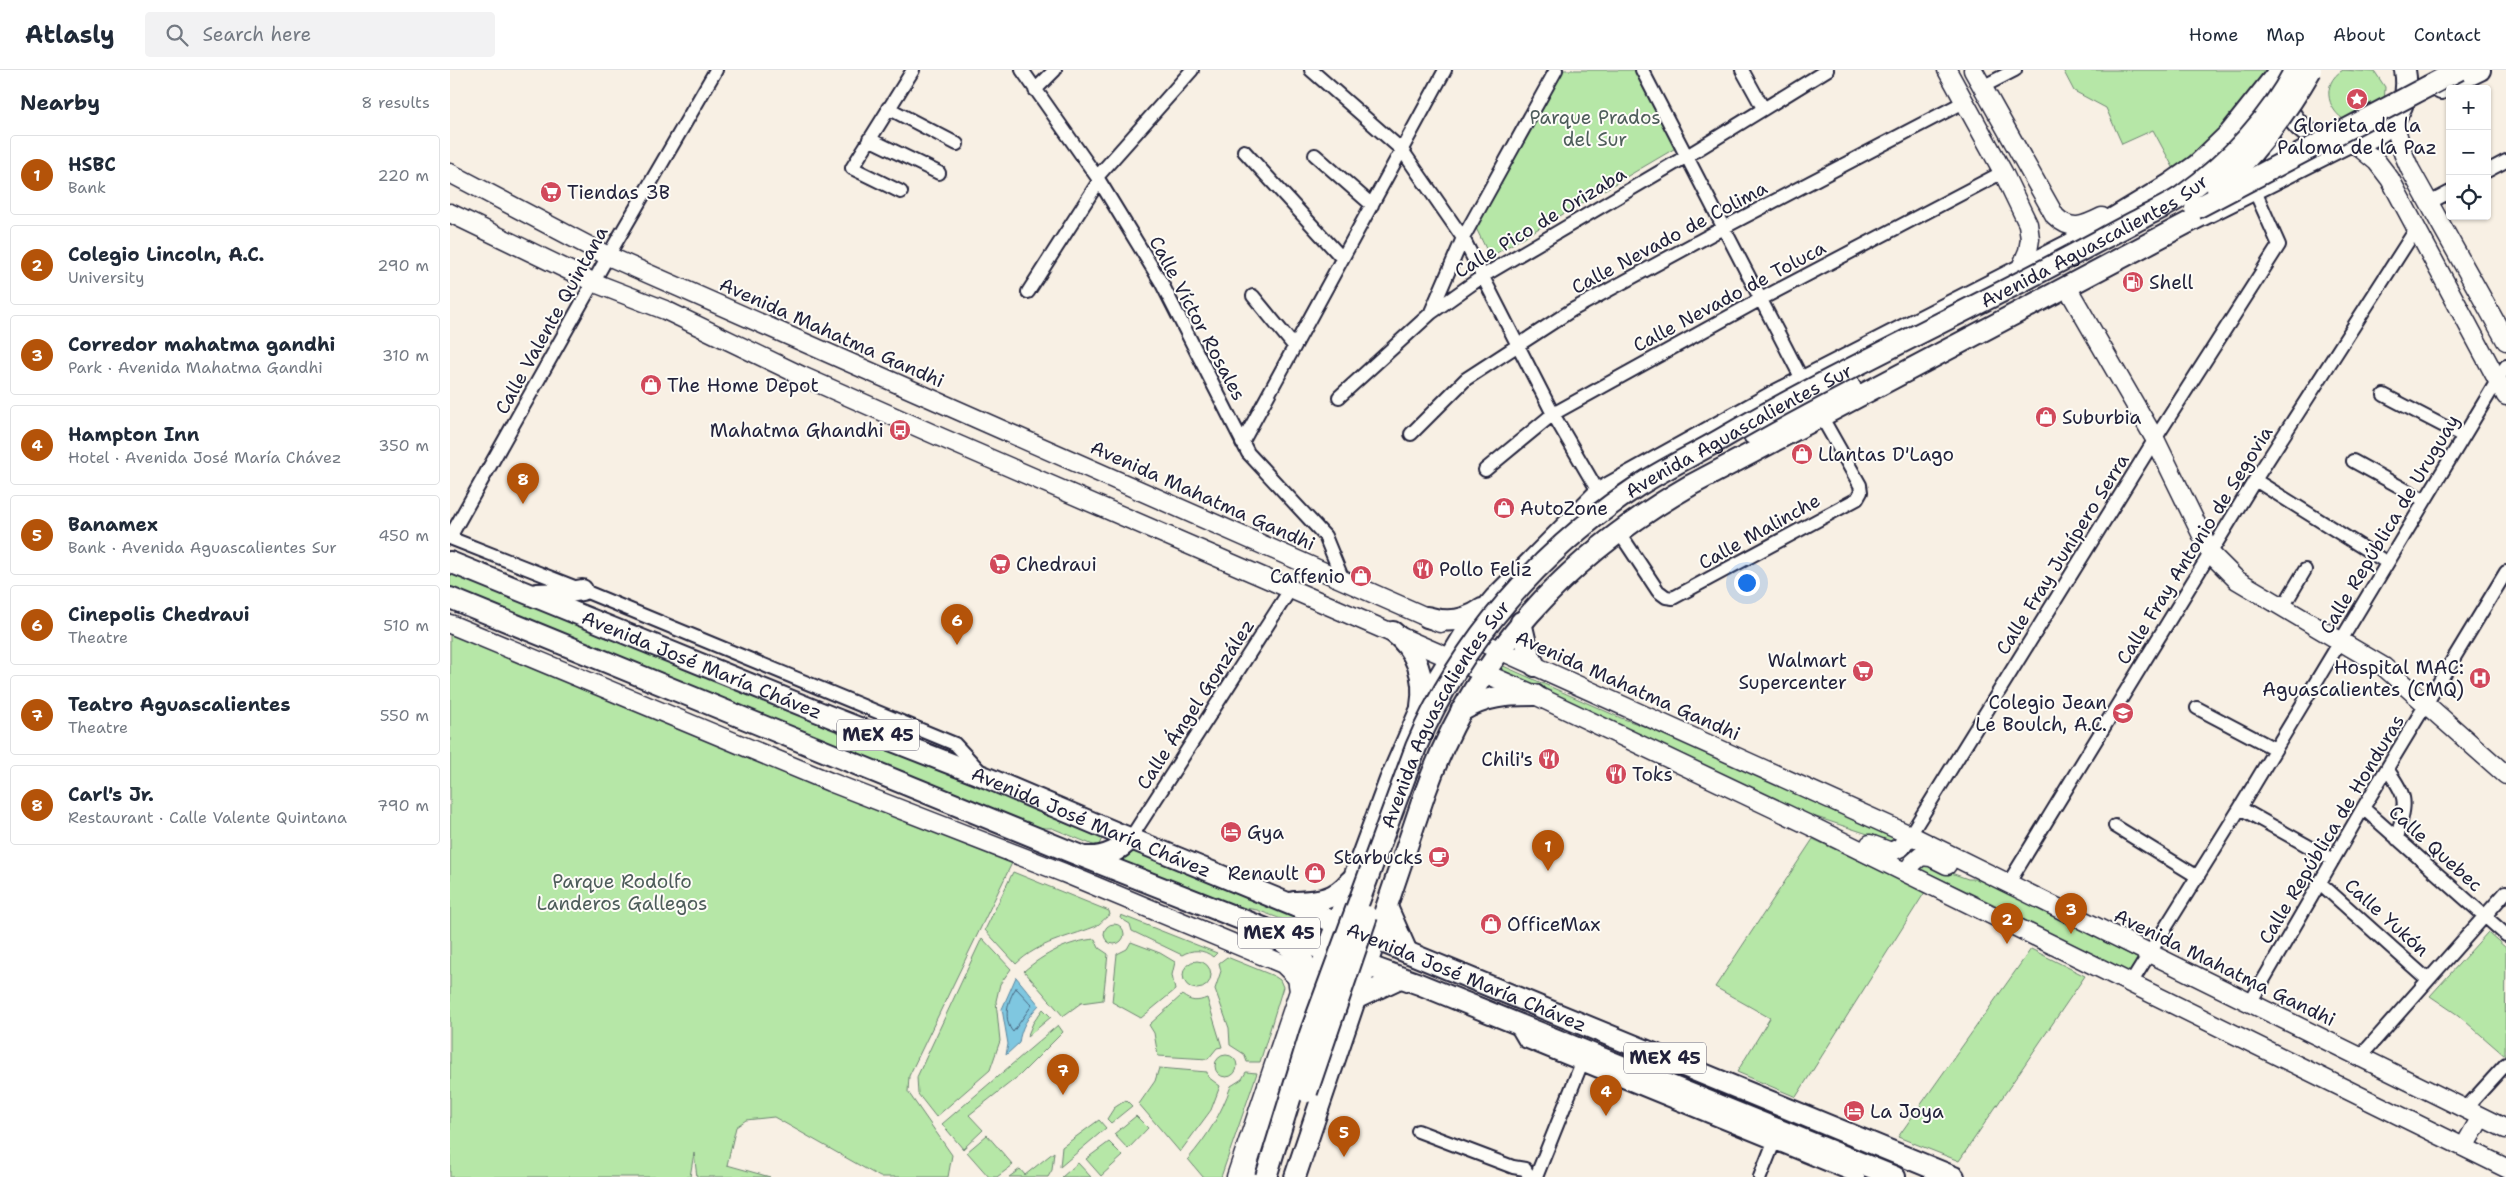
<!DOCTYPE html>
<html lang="en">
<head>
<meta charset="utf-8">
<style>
  body { margin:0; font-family:"Shantell Sans",sans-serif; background:#f2f2f3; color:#1f2937 }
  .controls { position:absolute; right:15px; top:15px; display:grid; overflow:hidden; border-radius:5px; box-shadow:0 1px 4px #0004 }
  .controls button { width:45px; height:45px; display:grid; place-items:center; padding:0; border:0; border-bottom:1px solid #e0e1e3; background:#fff; color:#1f2937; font:25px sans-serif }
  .you { position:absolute; left:1296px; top:512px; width:18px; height:18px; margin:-12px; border:4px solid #fff; border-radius:50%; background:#1a73e8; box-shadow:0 0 0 8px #1a73e833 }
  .badge { display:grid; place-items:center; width:32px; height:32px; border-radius:50%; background:#b45309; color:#fff; font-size:16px; font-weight:700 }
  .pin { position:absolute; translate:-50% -41px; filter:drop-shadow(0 1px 2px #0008) }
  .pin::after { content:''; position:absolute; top:26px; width:18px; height:15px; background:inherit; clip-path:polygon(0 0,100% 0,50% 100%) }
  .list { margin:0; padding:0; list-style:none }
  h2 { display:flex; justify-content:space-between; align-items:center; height:65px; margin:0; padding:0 20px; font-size:21px }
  h2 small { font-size:16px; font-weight:400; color:#747a83 }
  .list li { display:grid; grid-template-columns:32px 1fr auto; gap:15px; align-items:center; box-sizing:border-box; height:80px; margin:0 10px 10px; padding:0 10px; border:1px solid #e0e1e3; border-radius:5px }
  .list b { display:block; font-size:19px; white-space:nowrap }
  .list p { margin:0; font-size:16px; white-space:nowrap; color:#747a83 }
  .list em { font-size:16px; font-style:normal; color:#747a83 }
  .icon { flex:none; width:28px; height:28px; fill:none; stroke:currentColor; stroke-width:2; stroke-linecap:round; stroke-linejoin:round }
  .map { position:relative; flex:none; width:2056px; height:1107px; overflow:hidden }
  header { display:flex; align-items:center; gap:30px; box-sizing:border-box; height:70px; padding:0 25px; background:#fff; border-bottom:1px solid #e0e1e3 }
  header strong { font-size:24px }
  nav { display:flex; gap:28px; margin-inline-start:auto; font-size:18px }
  .search { width:350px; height:45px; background:#f2f2f3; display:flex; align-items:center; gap:12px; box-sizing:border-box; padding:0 18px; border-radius:5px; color:#747a83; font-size:19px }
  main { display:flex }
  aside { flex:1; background:#fff }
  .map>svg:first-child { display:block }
  .green { fill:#b6e7a7; stroke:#6c8471 }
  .water { fill:#7fc7e0; stroke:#5a859e }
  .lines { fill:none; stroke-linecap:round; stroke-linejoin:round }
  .shore { stroke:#47647d; stroke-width:1 }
  .street-casing { stroke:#22223b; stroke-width:16 }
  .secondary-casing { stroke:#22223b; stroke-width:21 }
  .primary-casing { stroke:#22223b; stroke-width:24 }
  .street { stroke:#fdfcf7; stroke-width:12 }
  .secondary { stroke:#fdfcf7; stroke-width:18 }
  .primary { stroke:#fdfcf7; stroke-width:20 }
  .primary-bridge-casing { stroke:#22223b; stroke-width:24; stroke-linecap:butt }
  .primary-bridge { stroke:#fdfcf7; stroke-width:20 }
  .labels { text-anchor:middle; stroke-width:4; stroke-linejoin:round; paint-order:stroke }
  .shield { fill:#fdfcf7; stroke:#646373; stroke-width:1 }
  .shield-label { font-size:18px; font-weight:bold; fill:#22223b }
  .park-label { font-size:19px; fill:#4e5d5b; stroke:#fdfcf7 }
  .poi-label { font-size:19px; fill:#22223b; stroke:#fdfcf7; text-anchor:start }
  .street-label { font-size:19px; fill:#22223b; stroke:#fdfcf7 }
</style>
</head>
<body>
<header>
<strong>Atlasly</strong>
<div class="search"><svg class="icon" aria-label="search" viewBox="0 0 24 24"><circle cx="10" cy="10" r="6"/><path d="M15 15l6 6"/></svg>Search here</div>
<nav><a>Home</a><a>Map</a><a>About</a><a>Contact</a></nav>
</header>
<main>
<aside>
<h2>Nearby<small>8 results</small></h2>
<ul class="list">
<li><span class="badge">1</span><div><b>HSBC</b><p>Bank</p></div><em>220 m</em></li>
<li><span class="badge">2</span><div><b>Colegio Lincoln, A.C.</b><p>University</p></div><em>290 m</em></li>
<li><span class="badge">3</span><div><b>Corredor mahatma gandhi</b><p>Park · Avenida Mahatma Gandhi</p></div><em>310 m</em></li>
<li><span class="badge">4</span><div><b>Hampton Inn</b><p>Hotel · Avenida José María Chávez</p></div><em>350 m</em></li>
<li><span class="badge">5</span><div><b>Banamex</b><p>Bank · Avenida Aguascalientes Sur</p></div><em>450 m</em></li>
<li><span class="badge">6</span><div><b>Cinepolis Chedraui</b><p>Theatre</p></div><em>510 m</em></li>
<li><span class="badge">7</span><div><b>Teatro Aguascalientes</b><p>Theatre</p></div><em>550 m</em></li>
<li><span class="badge">8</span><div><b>Carl's Jr.</b><p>Restaurant · Calle Valente Quintana</p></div><em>790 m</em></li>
</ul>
</aside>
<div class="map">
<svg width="2056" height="1107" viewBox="0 0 2056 1107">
  <rect width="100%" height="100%" fill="#f8f0e4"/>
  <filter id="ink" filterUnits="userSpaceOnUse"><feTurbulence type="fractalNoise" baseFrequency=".02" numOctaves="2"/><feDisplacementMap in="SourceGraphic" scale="10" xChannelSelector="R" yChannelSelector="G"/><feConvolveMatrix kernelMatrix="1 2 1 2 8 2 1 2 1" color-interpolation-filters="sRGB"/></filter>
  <g filter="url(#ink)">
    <path class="green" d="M1111,0H1190L1229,76L1040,187L1025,156Z
      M1613,0H1815C1793,39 1758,71 1724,99L1703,60L1672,74L1656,38L1624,21Z
      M1893,0L1925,2L1935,17L1934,37L1901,53C1878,45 1869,14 1893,0Z
      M0,499L653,766L648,777L602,758H568L0,527Z
      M0,563L562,793L459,1006L458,1022L502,1085L498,1107H430L324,1047L296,1050L286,1057L277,1095L320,1107H247L244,1083L240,1107H0Z
      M1051,595L1171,648L1232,670L1445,767L1440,771L1436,770L1351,742L1077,619L1046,598Z
      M1363,769L1475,822L1346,1027L1287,1002L1320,948L1265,917Z
      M684,774L870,851L866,862L807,840L744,829L659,795Z
      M1473,793L1518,809H1537L1692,891L1682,905L1663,897L1552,838L1470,799Z
      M563,802L659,841L660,845C654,848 650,855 644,857C616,868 589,872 566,894L535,860Z
      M671,845L767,883L763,887C754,879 742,879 732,885L682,861L680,854L670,848Z
      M654 864a10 10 0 1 1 20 0a10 10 0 1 1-20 0Z
      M2038,862L2056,878L2055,986L2008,945L1980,926Z
      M532,868L561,899L550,914L546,931L550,971L540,1000L486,1047L468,1024L467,1007Z
      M645,869L649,878L658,884L653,930L631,933L613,946L574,901C594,884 619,871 645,869Z
      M681,872L710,883L725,892L722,905L725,920L691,948L662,932L667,884L677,879Z
      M1581,879L1635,906L1509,1091L1448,1067Z
      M777,887L824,906L830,910L833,917L810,992H797L794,984L780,975L779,958L765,919L771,901L769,893Z
      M733 905a14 14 0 1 1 28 0a14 14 0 1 1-28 0Z
      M732,925C741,932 747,932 757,928L772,977L767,978L758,989L708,986L704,963L699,955Z
      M593,939L601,947L577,967L583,953Z
      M608,955L613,962L570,1005L519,1045L533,1060L513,1079L492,1054Z
      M765 996a11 11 0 1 1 22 0a11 11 0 1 1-22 0Z
      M709,998L757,1002L758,1007L770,1016L761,1040L730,1082L689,1034L705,1011Z
      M796,1002L807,1003L771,1107H753L738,1089C758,1066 771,1044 781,1016L792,1009Z
      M676,1030L682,1036L661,1053L657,1049L664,1038Z
      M686,1046L698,1058L678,1079L664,1064Z
      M649,1050L656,1058L610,1097L612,1077Z
      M537,1065L563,1095L547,1107H539L517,1082Z
      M659,1072L673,1086L651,1106L636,1089Z
      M604,1082L602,1100L598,1107H559L570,1099L575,1105Z
      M628,1093L641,1107H612Z"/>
    <path class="water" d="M566,907L589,935C578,947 571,957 569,973L556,985L558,974L552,939Z"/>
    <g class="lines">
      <path class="shore" d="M566,918L582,935L563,962C553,951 557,930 566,918Z"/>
      <g class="street-casing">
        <path id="street" d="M572,0L647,107L711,212L798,383L875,466L893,510
          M861,0L952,80L1013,168L1103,344L1149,423
          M1192,0L1353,311
          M1292,0L1313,38
          M1532,17L1565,0
          M585,20L605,0
          M438,38L507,74
          M419,69L489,103
          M794,81L892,188
          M865,85L922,135
          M2037,101L2056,91
          M647,107L742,0
          M451,122L402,98L463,0
          M1979,133L2000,122
          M578,222L649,111
          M803,226L844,276
          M981,242L1013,168L1106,0
          M1934,325L2013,366
          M889,327L981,243L1033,206L1237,86L1377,0
          M961,364L1016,309L1122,240L1273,158L1514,32
          M792,373L995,0
          M1903,391L1974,430
          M1035,400L1103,344L1311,229L1553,102
          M1805,410L1936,492
          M1169,462L1208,521L1216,527L1223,528L1407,429L1411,422L1410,415L1371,346
          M0,467L158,186L266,0
          M0,468L132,520L505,674L530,701
          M1833,537L1855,500
          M1747,638L1825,679
          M1937,699C1960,731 1955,731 1947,769
          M1790,738L1883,790
          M1913,738L2056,865
          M1665,756L1748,807
          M1460,765L1705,369L1829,175L1804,119
          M680,769L840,520
          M1870,813L1978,910
          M1558,814L1805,410L1966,159
          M1681,913L1790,738L2056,296
          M1800,933L1913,738L2056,502
          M1065,954L1075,971L1408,1107
          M1910,987L2056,822
          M2015,1039L2056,994
          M968,1061L1063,1097L1075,1099L1078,1104
          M1086,1107L1131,995
          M1310,1107L1324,1072"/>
      </g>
      <g class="secondary-casing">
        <path id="secondary" d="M1497,0L1553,102L1578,154L1580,169L1578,181L1570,200
          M1523,0L1605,146C1621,162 1634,156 1652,147
          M1943,49L1953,83L1960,99L2056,271
          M1904,73L1927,92L1940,109L2056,326
          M0,103L158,186L990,553
          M0,143L145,213L215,240L352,306L490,367L1085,625L1365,758L2056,1098
          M1617,217L1705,369L1761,484L1787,510L1934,597L2056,705
          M0,554L380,712L614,803L833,894L847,908L849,921L786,1107
          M1016,565L1460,765L2056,1059
          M1420,774L1441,782L1451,777L1460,765
          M1456,803L1463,793L1471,786L1481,787L1497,795
          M2014,1077L2031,1047"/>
      </g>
      <g class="primary-casing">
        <g id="primary">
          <path d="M1991,19L2030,0"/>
          <path d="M1832,25C1854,104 1969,79 1955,0"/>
          <path d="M1800,61C1826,68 1830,89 1814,109"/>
          <path d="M1303,364L1400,316"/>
          <path id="s1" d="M0,492L381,647L535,707L667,763L1504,1107"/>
          <path d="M87,524L114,523L132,520"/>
          <path d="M0,528L621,782L816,859L969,914L1445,1107"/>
          <path d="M977,547C996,553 1015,551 1032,539"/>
          <path d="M1071,552L1078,582L1085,596"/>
          <path d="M943,562C966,579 976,608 971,636"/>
          <path d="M1011,641C1037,626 1055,625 1085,625"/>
          <path d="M636,787C654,788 668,782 680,769"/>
          <path d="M844,832C867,831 884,831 900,811"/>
          <path d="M937,837L957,882"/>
          <path d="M829,869C851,885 861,893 861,922"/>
          <path d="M905,929L950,908"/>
          <path d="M803,1107L877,880L940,710L970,641L987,610L1015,564L1045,528L1149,423L1322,327L1619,175L1720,114L1747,95L1780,63L1830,0"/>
          <path d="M845,1107L975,723C1024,585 1116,487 1241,415L1745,149L1895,74"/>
        </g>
      </g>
      <use href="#street" class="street"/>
      <use href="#secondary" class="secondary"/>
      <use href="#primary" class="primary"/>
      <g class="primary-bridge-casing">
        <g id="primary-bridge">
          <path d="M1767,119C1806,84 1835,45 1861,0"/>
          <path d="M1745,139L2009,0"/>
          <path d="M857,1022L917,846"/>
          <path id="s2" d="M816,1107L860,964L966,677C1011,571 1092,479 1188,416C1217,397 1248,383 1278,365C1387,302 1500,250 1611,191C1638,177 1665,162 1692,148C1705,141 1719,135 1732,126C1778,93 1818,51 1845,0"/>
        </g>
      </g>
      <use href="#primary-bridge" class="primary-bridge"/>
    </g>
  </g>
  <defs>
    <g id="sight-disc" transform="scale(1.125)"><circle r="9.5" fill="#d1495b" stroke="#fdfcf7"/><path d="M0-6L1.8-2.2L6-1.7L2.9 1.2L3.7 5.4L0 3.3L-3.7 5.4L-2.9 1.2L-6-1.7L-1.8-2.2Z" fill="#fff"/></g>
    <g id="supermarket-disc" transform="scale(1.125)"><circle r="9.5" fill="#d1495b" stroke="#fdfcf7"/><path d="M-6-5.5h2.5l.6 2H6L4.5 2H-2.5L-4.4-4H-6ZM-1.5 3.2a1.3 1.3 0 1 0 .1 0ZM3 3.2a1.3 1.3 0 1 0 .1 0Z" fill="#fff"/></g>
    <g id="fuel-disc" transform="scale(1.125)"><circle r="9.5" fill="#d1495b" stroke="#fdfcf7"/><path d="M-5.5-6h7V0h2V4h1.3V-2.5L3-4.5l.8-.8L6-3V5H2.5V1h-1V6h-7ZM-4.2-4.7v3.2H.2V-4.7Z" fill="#fff"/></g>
    <g id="shop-disc" transform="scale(1.125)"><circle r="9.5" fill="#d1495b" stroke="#fdfcf7"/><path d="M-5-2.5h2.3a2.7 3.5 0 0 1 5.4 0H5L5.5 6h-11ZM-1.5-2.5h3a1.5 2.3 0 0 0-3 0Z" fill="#fff"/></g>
    <g id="bus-disc" transform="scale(1.125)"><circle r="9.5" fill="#d1495b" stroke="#fdfcf7"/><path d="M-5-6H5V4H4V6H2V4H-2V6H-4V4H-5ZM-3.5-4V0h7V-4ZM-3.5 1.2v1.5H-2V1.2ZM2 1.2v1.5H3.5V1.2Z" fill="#fff"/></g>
    <g id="restaurant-disc" transform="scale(1.125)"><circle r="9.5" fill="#d1495b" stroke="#fdfcf7"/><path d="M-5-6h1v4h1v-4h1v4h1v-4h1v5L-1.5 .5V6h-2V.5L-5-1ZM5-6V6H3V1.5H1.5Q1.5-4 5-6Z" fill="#fff"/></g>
    <g id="hospital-disc" transform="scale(1.125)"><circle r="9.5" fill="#d1495b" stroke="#fdfcf7"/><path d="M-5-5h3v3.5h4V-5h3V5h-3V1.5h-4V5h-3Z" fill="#fff"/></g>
    <g id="school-disc" transform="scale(1.125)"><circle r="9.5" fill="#d1495b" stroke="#fdfcf7"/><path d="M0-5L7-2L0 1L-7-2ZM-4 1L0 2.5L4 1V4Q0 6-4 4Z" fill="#fff"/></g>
    <g id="hotel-disc" transform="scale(1.125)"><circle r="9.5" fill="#d1495b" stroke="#fdfcf7"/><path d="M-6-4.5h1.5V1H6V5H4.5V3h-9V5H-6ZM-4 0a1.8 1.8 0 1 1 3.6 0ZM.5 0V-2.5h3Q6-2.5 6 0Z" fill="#fff"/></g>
    <g id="cafe-disc" transform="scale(1.125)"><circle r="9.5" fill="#d1495b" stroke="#fdfcf7"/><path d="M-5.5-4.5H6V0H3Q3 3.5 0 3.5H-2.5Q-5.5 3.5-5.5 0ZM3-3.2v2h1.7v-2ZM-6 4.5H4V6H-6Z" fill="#fff"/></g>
  </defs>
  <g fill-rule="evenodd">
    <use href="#sight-disc" x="1907" y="29"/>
    <use href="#supermarket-disc" x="101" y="122"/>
    <use href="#fuel-disc" x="1683" y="212"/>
    <use href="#shop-disc" x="201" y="315"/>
    <use href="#shop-disc" x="1596" y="347"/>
    <use href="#bus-disc" x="450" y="360"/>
    <use href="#shop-disc" x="1352" y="384"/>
    <use href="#shop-disc" x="1054" y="438"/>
    <use href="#supermarket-disc" x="550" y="494"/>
    <use href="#restaurant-disc" x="973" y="499"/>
    <use href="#shop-disc" x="911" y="506"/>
    <use href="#supermarket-disc" x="1413" y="601"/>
    <use href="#hospital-disc" x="2030" y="608"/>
    <use href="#school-disc" x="1673" y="643"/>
    <use href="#restaurant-disc" x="1099" y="689"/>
    <use href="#restaurant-disc" x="1166" y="704"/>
    <use href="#hotel-disc" x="781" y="762"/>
    <use href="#cafe-disc" x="989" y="787"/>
    <use href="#shop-disc" x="865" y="803"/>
    <use href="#shop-disc" x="1041" y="854"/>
    <use href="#hotel-disc" x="1404" y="1041"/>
  </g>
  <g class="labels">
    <g class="shield">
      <rect x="387" y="649.5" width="82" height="31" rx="4"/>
      <rect x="788" y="847.5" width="82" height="31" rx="4"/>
      <rect x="1174" y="972.5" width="82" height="31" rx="4"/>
    </g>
    <g class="shield-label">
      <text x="428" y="671">MEX 45</text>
      <text x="829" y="869">MEX 45</text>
      <text x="1215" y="994">MEX 45</text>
    </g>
    <g class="park-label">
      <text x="1145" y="54">Parque Prados<tspan x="1145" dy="22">del Sur</tspan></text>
      <text x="172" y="818">Parque Rodolfo<tspan x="172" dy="22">Landeros Gallegos</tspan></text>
    </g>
    <g class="poi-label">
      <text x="1907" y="62" text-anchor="middle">Glorieta de la<tspan x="1907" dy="22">Paloma de la Paz</tspan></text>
      <text x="117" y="129">Tiendas 3B</text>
      <text x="1699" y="219">Shell</text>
      <text x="217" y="322">The Home Depot</text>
      <text x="1612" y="354">Suburbia</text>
      <text x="434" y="367" text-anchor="end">Mahatma Ghandhi</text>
      <text x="1368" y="391">Llantas D'Lago</text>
      <text x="1070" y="445">AutoZone</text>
      <text x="566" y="501">Chedraui</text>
      <text x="989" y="506">Pollo Feliz</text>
      <text x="895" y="513" text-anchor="end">Caffenio</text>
      <text x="1397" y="597" text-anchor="end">Walmart<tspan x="1397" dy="22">Supercenter</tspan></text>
      <text x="2014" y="604" text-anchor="end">Hospital MAC:<tspan x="2014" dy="22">Aguascalientes (CMQ)</tspan></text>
      <text x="1657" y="639" text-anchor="end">Colegio Jean<tspan x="1657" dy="22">Le Boulch, A.C.</tspan></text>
      <text x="1083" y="696" text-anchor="end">Chili's</text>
      <text x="1182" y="711">Toks</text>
      <text x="797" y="769">Gya</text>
      <text x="973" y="794" text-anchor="end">Starbucks</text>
      <text x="849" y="810" text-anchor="end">Renault</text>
      <text x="1057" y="861">OfficeMax</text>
      <text x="1420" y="1048">La Joya</text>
    </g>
    <g class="street-label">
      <text transform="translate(1090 152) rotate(-31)" y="7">Calle Pico de Orizaba</text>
      <text transform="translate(1219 167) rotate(-28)" y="7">Calle Nevado de Colima</text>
      <text dy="7" stroke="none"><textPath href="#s2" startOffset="1321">Avenida Aguascalientes Sur</textPath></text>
      <text transform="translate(1279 226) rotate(-28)" y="7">Calle Nevado de Toluca</text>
      <text transform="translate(748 248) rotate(62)" y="7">Calle Víctor Rosales</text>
      <text transform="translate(101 250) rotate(-61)" y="7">Calle Valente Quintana</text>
      <text transform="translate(382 262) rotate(24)" y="7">Avenida Mahatma Gandhi</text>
      <text dy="7" stroke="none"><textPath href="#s2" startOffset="918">Avenida Aguascalientes Sur</textPath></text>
      <text transform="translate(753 425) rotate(24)" y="7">Avenida Mahatma Gandhi</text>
      <text transform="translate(1939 454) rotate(-59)" y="7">Calle República de Uruguay</text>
      <text transform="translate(1309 461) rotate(-29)" y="7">Calle Malinche</text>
      <text transform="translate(1744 475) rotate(-58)" y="7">Calle Fray Antonio de Segovia</text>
      <text transform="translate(1612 484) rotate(-58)" y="7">Calle Fray Junípero Serra</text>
      <text dy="7" stroke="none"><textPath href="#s1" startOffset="272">Avenida José María Chávez</textPath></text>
      <text transform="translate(1178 615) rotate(24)" y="7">Avenida Mahatma Gandhi</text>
      <text transform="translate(745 634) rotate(-57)" y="7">Calle Ángel González</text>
      <text dy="7" stroke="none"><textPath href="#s2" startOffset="498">Avenida Aguascalientes Sur</textPath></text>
      <text dy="7" stroke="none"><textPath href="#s1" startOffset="692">Avenida José María Chávez</textPath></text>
      <text transform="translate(1881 759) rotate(-59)" y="7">Calle República de Honduras</text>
      <text transform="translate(1986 778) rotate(42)" y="7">Calle Quebec</text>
      <text transform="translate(1937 847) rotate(42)" y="7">Calle Yukón</text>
      <text transform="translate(1775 897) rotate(26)" y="7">Avenida Mahatma Gandhi</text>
      <text dy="7" stroke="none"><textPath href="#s1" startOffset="1098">Avenida José María Chávez</textPath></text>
    </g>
  </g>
</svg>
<div class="controls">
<button>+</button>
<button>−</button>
<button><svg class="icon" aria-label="locate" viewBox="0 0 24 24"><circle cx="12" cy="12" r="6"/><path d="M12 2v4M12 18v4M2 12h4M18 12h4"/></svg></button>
</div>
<div class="you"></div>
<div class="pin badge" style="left:1098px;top:801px">1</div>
<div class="pin badge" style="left:1557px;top:874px">2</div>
<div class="pin badge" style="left:1621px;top:864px">3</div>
<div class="pin badge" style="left:1156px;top:1046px">4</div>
<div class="pin badge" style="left:894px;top:1087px">5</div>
<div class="pin badge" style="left:507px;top:575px">6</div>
<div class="pin badge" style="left:613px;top:1025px">7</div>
<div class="pin badge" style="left:73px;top:434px">8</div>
</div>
</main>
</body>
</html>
